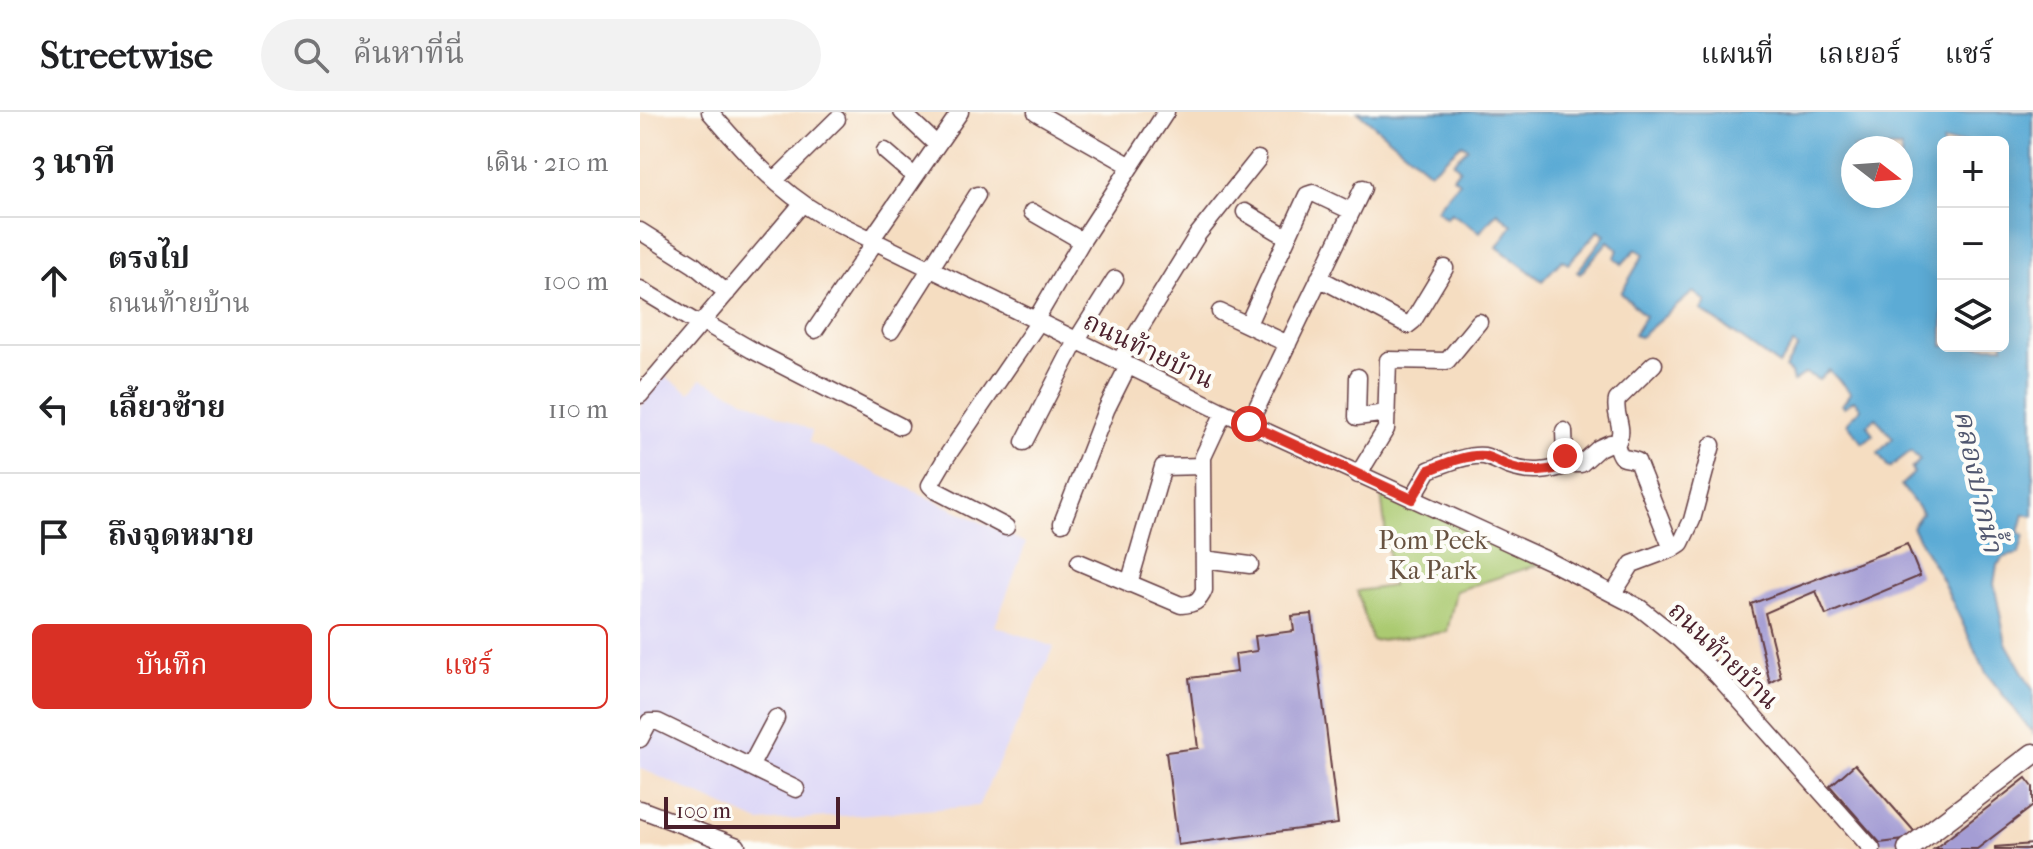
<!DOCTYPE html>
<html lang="th">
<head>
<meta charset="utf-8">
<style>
  body { margin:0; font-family:"IM FELL French Canon","Noto Serif Thai",serif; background:#f2f2f2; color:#202124 }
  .controls { position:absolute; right:24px; top:24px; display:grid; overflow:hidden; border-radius:12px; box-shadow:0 4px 20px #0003 }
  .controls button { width:72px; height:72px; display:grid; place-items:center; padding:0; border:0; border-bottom:2px solid #e0e0e0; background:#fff; color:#202124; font:40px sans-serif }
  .compass { position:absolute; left:1201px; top:24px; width:72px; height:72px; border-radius:50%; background:#fff; box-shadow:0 4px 20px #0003; rotate:107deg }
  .scale { position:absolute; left:24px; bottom:20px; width:176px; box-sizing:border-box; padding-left:8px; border:4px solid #4a1f2b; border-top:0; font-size:22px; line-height:28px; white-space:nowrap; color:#4a1f2b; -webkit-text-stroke:6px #fdfcf7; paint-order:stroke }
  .stop { position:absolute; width:24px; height:24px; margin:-18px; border:6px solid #d93025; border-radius:50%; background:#fff }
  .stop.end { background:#d93025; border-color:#fff; box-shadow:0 2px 8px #0008 }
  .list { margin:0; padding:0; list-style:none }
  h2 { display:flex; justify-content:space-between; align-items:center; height:104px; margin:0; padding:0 32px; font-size:34px }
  h2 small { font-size:26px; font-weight:400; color:#757577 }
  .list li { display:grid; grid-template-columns:52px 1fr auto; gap:24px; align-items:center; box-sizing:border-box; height:128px; padding:0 32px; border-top:2px solid #e0e0e0 }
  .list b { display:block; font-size:30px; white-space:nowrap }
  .list p { margin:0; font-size:26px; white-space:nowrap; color:#757577 }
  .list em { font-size:26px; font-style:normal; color:#757577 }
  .actions { display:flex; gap:16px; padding:24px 32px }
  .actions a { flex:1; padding:18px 0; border:2px solid #d93025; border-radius:12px; text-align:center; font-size:28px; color:#d93025 }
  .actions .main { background:#d93025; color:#fff }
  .icon { flex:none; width:44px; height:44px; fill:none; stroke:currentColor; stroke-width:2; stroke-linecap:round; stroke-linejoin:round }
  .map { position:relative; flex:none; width:1393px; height:737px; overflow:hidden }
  header { display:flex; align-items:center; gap:48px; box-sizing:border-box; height:112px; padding:0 40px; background:#fff; border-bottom:2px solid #e0e0e0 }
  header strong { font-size:38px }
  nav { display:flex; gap:44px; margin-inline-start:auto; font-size:28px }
  .search { width:560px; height:72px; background:#f2f2f2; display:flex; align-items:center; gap:20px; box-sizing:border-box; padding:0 28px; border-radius:44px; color:#757577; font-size:30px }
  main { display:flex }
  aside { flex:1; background:#fff }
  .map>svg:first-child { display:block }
  .built { fill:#dbd6f7 }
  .green { fill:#abca71; stroke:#7a744e; stroke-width:2 }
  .water { fill:#5babd5; stroke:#526580; stroke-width:2; fill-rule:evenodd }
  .building { fill:#a49dd4 }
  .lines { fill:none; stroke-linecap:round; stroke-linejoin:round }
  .minor-casing { stroke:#643c42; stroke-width:19 }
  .major-casing { stroke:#643c42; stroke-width:23 }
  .minor { stroke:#fff; stroke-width:16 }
  .major { stroke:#fff; stroke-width:20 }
  .route { stroke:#d93025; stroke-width:10 }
  .labels { text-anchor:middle; stroke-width:8; stroke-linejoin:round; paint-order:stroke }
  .street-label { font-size:26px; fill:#4a1f2b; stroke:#fdfcf7 }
  .park-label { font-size:26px; fill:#675240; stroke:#fdfcf7 }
  .water-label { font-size:28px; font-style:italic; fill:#51576f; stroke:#fdfcf7 }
</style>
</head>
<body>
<header>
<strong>Streetwise</strong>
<div class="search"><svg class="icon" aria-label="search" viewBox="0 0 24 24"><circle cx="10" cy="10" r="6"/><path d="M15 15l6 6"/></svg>ค้นหาที่นี่</div>
<nav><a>แผนที่</a><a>เลเยอร์</a><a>แชร์</a></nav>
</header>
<main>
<aside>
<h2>3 นาที<small>เดิน · 210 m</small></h2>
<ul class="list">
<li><svg class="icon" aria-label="ahead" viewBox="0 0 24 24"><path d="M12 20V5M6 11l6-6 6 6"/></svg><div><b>ตรงไป</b><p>ถนนท้ายบ้าน</p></div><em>100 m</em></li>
<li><svg class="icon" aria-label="left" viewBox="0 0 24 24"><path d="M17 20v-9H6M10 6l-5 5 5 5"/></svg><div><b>เลี้ยวซ้าย</b></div><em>110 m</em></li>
<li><svg class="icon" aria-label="arrive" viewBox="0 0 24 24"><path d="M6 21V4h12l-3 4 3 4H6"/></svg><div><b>ถึงจุดหมาย</b></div></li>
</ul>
<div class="actions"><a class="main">บันทึก</a><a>แชร์</a></div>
</aside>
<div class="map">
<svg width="1393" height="737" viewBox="0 0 1393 737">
  <rect width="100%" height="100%" fill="#fdfcf7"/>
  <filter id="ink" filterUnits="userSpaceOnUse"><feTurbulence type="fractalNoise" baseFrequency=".0125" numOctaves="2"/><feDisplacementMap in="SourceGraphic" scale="16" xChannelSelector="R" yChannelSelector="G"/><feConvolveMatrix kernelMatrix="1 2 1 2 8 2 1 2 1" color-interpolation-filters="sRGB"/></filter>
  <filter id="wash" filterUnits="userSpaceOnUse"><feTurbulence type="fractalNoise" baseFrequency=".006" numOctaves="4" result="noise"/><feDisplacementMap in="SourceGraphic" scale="32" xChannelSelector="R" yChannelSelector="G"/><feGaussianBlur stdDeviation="1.8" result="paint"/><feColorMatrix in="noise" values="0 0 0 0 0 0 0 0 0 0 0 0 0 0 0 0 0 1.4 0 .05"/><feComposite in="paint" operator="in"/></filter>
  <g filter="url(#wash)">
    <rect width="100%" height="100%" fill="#f5ddc1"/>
    <path class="built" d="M25,264L50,281L61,267L172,319L169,330L386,431L355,514L414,535L338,694L119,710L0,656V295Z"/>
    <path class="green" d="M740,373L909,449L816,479L807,520L732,529L717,479L752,474Z"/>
    <path class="water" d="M718,0H1393V404L1384,402L1379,421L1384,423L1379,442L1365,445L1357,453L1354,472L1366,531L1393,578V621L1346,561L1302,468L1272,415L1282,401L1261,373L1274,361L1271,357L1280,348L1271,339L1249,356L1238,341L1253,326L1236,306L1227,313L1233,323L1223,331L1207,311L1221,296L1214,288L1204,295L1202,293L1211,281L1189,258L1179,268L1166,261L1153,270L1151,261L1145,256L1158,235L1153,232L1139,253L1061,198L1066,190L1053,180L1000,225L994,223L1005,204L981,181L1004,142L996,137L982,152L975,146L978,137L968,129L940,162L937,160L965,123L959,118L928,152L922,148L902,169L857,135L872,113L857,100L840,120L811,101L806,106L796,97L819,70L813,65L820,57L813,50L828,36L822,32L790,60ZM1303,30H1363V234H1303ZM1213,36H1261V84H1213Z"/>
    <g id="blocks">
      <path class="building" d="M1267,432L1280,464L1186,503L1176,479L1125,501L1141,565L1130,571L1111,492Z
        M672,502L698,712L538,733L526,640L558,636L549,566L597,560L595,542L617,539L615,524L654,519L652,504Z
        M1215,652L1274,719L1264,728L1240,731L1190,674Z
        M1386,666L1393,675V694L1337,737H1294Z
        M1393,732V737H1355V735Z"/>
    </g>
  </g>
  <g filter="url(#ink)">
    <use href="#blocks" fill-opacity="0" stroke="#643c42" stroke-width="2"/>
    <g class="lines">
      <g class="minor-casing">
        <path id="minor" d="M70,0C103,38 137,78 181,103L579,298L909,449L1000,496L1039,527L1077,563L1232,737
          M262,0L296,32
          M396,0L491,54
          M245,39L274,64
          M135,68L197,7
          M392,100L442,129
          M605,100L647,125
          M0,119L54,153L87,181
          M231,128L320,0
          M679,166L768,213L773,209L805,156
          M0,177L60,213
          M580,200L648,232
          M395,209L442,129L526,0
          M63,210L112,238L260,314
          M608,212L667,83L673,81L711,99
          M175,218L235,130
          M251,219L337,83
          M479,250L558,122L618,47
          M718,265L717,305L747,301
          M0,283L162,92
          M609,312L723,76
          M924,319L925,344L930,352H941L959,336L970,331L976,332C981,350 982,344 997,349L1032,437
          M384,330L436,229L475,167
          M976,332C987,317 973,304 977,288L1014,252
          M718,363L746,317L748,248L807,249L839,210
          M772,387L789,358C805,352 827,342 844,344C852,346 861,351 868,354C890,362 909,360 930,352
          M422,411L466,298L488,254
          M366,415L295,378L290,373L307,344L398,211
          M564,447L610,453
          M439,450L541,493C554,492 559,490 564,478L563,345L584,300
          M489,472L523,355L563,354
          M973,482L992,452L1032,437L1041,431L1052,408L1072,333
          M0,627L9,610H18L156,677
          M110,655L136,606
          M0,697L97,734"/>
      </g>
      <g class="major-casing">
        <path id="major" d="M1268,737L1393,642"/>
      </g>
      <use href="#minor" class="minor"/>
      <use href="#major" class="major"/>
    </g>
  </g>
  <g class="lines" filter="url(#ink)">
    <path class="route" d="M609,312L772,387L789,358C805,352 827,342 844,344C852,346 861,351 868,354C890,362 909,360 930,352L925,344"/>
  </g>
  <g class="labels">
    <g class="street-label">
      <text transform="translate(509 238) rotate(26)" y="9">ถนนท้ายบ้าน</text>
      <text transform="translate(1084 543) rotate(44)" y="9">ถนนท้ายบ้าน</text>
    </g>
    <g class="park-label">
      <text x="793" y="437">Pom Peek<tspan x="793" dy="30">Ka Park</tspan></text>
    </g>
    <g class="water-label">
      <text transform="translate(1339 369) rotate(78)" y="10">คลองปากน้ำ</text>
    </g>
  </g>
</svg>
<div class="controls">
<button>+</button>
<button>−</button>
<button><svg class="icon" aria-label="layers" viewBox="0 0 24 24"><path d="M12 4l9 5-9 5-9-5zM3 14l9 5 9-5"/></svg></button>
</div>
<svg class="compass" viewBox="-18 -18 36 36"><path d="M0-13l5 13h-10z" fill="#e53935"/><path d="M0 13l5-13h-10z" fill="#757577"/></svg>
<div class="scale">100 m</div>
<div class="stop" style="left:609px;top:312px"></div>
<div class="stop end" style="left:925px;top:344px"></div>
</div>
</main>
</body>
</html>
